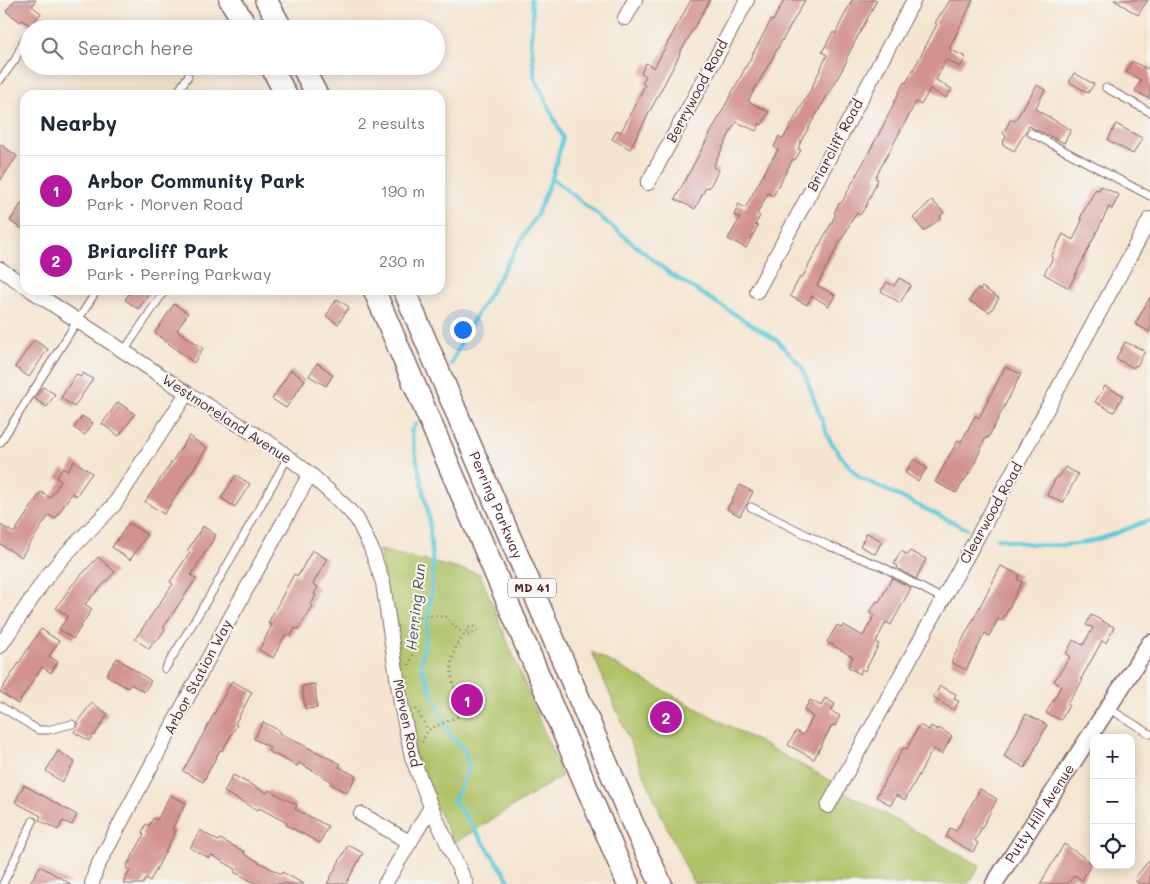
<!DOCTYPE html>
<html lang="en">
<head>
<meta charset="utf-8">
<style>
  body { margin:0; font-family:Mali,sans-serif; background:#f6f6f7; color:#1f2937 }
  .controls { position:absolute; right:15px; bottom:15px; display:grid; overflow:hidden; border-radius:10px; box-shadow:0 2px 12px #0003 }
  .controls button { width:45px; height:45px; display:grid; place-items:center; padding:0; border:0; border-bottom:1px solid #e0e1e3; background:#fff; color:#1f2937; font:25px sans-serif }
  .you { position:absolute; left:462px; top:329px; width:18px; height:18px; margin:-12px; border:4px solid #fff; border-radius:50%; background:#1a73e8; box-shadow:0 0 0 8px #1a73e833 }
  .badge { display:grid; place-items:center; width:32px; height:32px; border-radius:50%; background:#b5179e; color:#fff; font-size:16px; font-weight:700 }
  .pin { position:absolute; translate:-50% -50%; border:2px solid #fff; box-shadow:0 1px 5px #0006 }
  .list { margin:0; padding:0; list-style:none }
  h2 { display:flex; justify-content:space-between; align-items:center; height:65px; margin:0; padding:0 20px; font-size:21px }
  h2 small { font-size:16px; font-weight:400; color:#747a83 }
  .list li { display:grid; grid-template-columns:32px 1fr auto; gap:15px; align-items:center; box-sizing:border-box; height:70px; padding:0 20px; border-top:1px solid #e0e1e3 }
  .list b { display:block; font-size:19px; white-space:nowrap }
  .list p { margin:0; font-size:16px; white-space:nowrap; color:#747a83 }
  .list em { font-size:16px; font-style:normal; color:#747a83 }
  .icon { flex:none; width:28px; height:28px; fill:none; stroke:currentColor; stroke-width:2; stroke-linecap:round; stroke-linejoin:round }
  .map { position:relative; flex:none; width:1150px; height:884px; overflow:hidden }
  .search { position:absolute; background:#fff; box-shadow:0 2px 12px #0003; left:20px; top:20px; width:425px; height:55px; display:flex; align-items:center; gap:12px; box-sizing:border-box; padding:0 18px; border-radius:28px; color:#747a83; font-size:19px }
  .panel { position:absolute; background:#fff; box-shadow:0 2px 12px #0003; left:20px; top:90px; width:425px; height:205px; border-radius:15px }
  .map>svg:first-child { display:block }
  .green { fill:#afc266; stroke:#7c7048 }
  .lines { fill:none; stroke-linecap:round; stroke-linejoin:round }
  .stream { stroke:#5dc7d8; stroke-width:4 }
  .building { fill:#d2928f }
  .service-casing { stroke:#866465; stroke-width:9 }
  .minor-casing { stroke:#866465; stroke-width:16 }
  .tertiary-casing { stroke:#866465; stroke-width:19 }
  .primary-casing { stroke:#866465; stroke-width:24 }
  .path { stroke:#866465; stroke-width:2.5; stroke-dasharray:1 4; stroke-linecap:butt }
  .service { stroke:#fff; stroke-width:7 }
  .minor { stroke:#fff; stroke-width:14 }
  .tertiary { stroke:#fff; stroke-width:16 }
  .primary { stroke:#fff; stroke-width:21 }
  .labels { text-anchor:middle; stroke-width:4; stroke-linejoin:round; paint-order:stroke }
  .shield { fill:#f6f6f2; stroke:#7e6067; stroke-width:1 }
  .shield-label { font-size:12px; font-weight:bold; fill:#4a1f2b }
  .street-label { font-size:14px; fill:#4a1f2b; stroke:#f6f6f2 }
  .water-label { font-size:15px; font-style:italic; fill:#50515f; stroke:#f6f6f2 }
</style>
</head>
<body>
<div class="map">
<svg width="1150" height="884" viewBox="0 0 1150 884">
  <rect width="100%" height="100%" fill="#f6f6f2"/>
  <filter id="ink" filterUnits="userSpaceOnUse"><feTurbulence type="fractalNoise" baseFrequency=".02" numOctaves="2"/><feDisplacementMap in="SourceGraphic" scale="10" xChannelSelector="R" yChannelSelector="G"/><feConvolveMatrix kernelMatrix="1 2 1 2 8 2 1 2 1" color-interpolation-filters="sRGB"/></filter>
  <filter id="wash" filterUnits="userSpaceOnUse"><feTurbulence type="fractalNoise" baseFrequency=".0096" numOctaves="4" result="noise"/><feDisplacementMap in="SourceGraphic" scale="20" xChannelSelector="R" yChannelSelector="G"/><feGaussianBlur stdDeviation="1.12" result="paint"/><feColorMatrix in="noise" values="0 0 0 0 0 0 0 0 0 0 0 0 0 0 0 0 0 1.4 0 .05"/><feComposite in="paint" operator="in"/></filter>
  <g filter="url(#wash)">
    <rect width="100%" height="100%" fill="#f4e5d0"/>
    <path class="green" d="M379,550L480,574L562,776L454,843L415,764Z
      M592,652L833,782L831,785L980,866L968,884H694L662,817Z"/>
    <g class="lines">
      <path class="stream" d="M552,178L672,275L778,341L802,367L829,439L843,459L859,477L967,529
        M451,364L464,336L537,214L552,178L563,138L535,78L531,40L533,16L531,0
        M416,424L411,431L429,518L433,567L430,605L421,666L450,736L464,749L469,767L454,800L506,875L510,884
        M997,538C1028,545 1062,549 1092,541C1112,536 1131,527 1150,520"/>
    </g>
    <g id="blocks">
      <path class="building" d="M15,0H36L32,6L41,13L31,26L22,20L21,22L6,11Z
        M691,0H710L679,54H680L630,149L612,139L617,130L621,132L645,85L642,83L646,76L641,73L646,63L654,68Z
        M784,0H805L748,101L769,112L762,125L760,123L756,131L737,122L734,125L713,167L719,170L709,188L706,187L695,209L675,199L771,20L773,21Z
        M852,0H877L846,59L847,60L842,70L801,141L798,149L801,150L795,160L793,159L773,196L768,193L757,214L760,216L755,225L758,226L746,248L728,239L740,218L734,215L739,204L745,208L768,166L778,150L774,147L779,136L783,139L810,91L827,55L822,52L833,32L835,34Z
        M950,0H973L949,49L966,57L960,67L946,60L936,80L952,89L946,98L930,89L921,105L916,102L875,178L878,179L866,206L860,215L857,213L851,222L817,285L835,295L829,306L812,296L807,305L790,296L800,277L802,278L836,214L834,213L839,203L841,204L883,126L904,82L906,83L917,63L937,24L935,23L941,13H942Z
        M1114,0H1148L1138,15Z
        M1132,61L1147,69L1150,63V99L1135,91L1141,80L1126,72Z
        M1074,73L1094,84L1088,93L1069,82Z
        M1037,85L1045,90L1035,109L1071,130L1064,143L1029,126L1014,151L1002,144L1006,136L1003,133L1011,119L1015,121Z
        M1116,124L1142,138L1133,154L1108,140Z
        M0,144L17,156L0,181Z
        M1101,186L1119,195L1112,209L1109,207L1069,288L1044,274L1053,258L1051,257L1063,234L1073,240L1082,220L1080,219L1083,212L1096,189L1099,190Z
        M25,198V231L10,221Z
        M932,200L944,213L940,216L941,218L924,231L913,218Z
        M899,278L911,285L900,303L881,291L887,282L894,286Z
        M982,287L999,298L990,312L969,301L978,288L980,290Z
        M131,290H152L138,309L125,300Z
        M1150,297V332L1135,324Z
        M337,299L349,307L338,324L326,316Z
        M174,304L188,313L177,330L203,348L194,363L155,333Z
        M34,340L48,349L29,377L15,367Z
        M1125,342L1145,351L1137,366L1135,365L1134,368L1116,359Z
        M317,363L330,372L329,373L333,375L326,386L309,376Z
        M1005,367L1021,374L988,438L986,437L972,469L956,493L935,482L958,440L961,442L975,416L979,418Z
        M291,370L305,380L286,408L272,399Z
        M83,373L93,379L74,407L61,398L76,374L81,377Z
        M1105,386L1123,395L1114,412L1095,402Z
        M43,387L55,394L47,407L35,399Z
        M118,402L135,414L119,436L102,424Z
        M82,416L93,423L85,435L74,428Z
        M189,436L207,448L164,514L145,502Z
        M914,459L927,468L918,481L905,473Z
        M74,461L92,473L76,496L72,493L55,519L49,515L21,557L0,544V525L14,533L41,492L50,498L61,481L56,478L63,468L68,471Z
        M1065,467L1078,474L1063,503L1047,495L1057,476L1059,477Z
        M236,475L250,484L235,507L221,498Z
        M740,485L753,492L740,516L727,509Z
        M129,523L147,535L130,560L112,547Z
        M203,526L216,535L191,575L196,579L163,628L165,629L157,641L155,640L149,649L135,639L173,584L170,582L190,552L187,551Z
        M867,533L882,541L875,554L860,546Z
        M312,550L327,559L313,584L318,587L314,594L316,595L311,605L313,606L298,629L295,628L291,636L286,634L273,658L259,650L272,625L268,623L294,574L298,576Z
        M901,551L908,555L910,551L926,559L916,579L897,568L898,566L894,564Z
        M98,557L115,572L85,604L92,609L73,639L59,629L68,616L56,608L72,585Z
        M1001,566L1020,575L1017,579L1022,582L1002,621L998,619L989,636L985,633L966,670L951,662Z
        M892,578L911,588L891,625L886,622L876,642L879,644L865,671L862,669L860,674L848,667L853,657L827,642L837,625L842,628L844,625L863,636L874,616L870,613L877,601L879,602Z
        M1091,615L1114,627L1106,643L1102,641L1081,679L1083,680L1067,704L1069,705L1061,720L1046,713L1061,686L1054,681L1070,657L1066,654L1073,640L1083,645L1093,628L1086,625Z
        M41,629L59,641L49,656L58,662L51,673L42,667L18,704L0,692Z
        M117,658L151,681L144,692L131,684L128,688L106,675Z
        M232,681L252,692L235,724L237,725L222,751L220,750L203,782L183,771Z
        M315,684L317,708L305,709L302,686Z
        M940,686L956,694L954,699L959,701L954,710L933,698Z
        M825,698L835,704L831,711L840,716L835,726L832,725L814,759L788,745L796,731L803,735L813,717L804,710L810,700L821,706Z
        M92,703L108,714L94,736L93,735L89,741L74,732L78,726L77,722Z
        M1026,714L1047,725L1025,768L1004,756Z
        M263,722L280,731L279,733L341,764L339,767L356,776L347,793L330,784L331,781L299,763L297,766L268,751L270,747L254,739Z
        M919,725L929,730L931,726L938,730L939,728L952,736L942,754L933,749L905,800L896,795L891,805L876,797L903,748L907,749Z
        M58,751L75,762L62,782L46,771Z
        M233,775L267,793L269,790L297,805L295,809L328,826L320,843L286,825L287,823L259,808L258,810L224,792Z
        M24,785L77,815L72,825L63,821L58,830L39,820L41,816L15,802Z
        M980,789L997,799L975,841L978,843L973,852L946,837L950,828L956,831Z
        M170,795L186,803L172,829L176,831L159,864L150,881L146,878L143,884H123L130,870L126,868L144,835L142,833L146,824L149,826L153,818L157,820Z
        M200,830L218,841L220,839L245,852L244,854L281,874L282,872L304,884H257L234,872L236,869L211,855L209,858L190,848Z
        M1064,844L1092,863L1082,880L1074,875L1068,884H1040Z
        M348,845L363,853L346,884H327Z
        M1150,859V884H1139L1134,879Z
        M40,866L71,884H29Z"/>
    </g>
  </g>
  <g filter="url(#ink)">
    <use href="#blocks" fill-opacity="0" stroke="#866465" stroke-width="1"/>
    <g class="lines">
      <g class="service-casing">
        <path id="service" d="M0,80L15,60L24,40
          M1106,88L1150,112
          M176,95L188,76
          M1031,133L1150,196
          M124,351L165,290
          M0,443L97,290
          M751,507L829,546L881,566L943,599
          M165,669L215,587L288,457
          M0,706L38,730H48L72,724
          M1108,708L1150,734
          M3,884L33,821"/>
      </g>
      <g class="minor-casing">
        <path id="minor" d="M625,18L635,0
          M648,183L747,0
          M0,269L25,286
          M31,290L187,393L271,444L310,474L346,507L357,519L371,548L383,583L401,704L412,757L431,807L466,884
          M757,291L914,0
          M0,646L45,579L63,557L114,505L187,393
          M828,806L984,525L1150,219
          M361,814L409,842
          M92,884L96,869L216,644L310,474
          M385,884L431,807"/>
      </g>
      <g class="tertiary-casing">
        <g id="tertiary">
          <path id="s1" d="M994,884L1150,643"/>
        </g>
      </g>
      <g class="primary-casing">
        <g id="primary">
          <path d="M230,0L248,29"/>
          <path d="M266,0L282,29"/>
          <path d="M271,66L286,95"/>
          <path d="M302,66L317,95"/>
          <path d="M374,290L628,884"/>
          <path id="s2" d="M404,290L632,822L661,884"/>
        </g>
      </g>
      <path class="path" d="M409,665C411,660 414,655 413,649C413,645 410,642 409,638C405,614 429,614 446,617L448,620L464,635L468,628L473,626L477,631L470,635H464C442,662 453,684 463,714L428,730L422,742
        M416,709L428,730"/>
      <use href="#service" class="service"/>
      <use href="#minor" class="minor"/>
      <use href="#tertiary" class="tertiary"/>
      <use href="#primary" class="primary"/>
    </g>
  </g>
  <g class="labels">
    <rect class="shield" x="508" y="578.5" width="48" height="19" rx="4"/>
    <g class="shield-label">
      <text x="532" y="592">MD 41</text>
    </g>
    <g class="street-label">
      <text transform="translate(697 91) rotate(-62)" y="5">Berrywood Road</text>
      <text transform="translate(835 145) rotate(-62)" y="5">Briarcliff Road</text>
      <text transform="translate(227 419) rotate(33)" y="5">Westmoreland Avenue</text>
      <text dy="5" stroke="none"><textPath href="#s2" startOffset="234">Perring Parkway</textPath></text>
      <text transform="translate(991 513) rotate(-61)" y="5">Clearwood Road</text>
      <text transform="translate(198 677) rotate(-62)" y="5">Arbor Station Way</text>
      <text transform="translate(407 723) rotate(78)" y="5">Morven Road</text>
      <text dy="5" stroke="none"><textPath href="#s1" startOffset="84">Putty Hill Avenue</textPath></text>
    </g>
    <g class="water-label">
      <text transform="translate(416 607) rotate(-84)" y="5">Herring Run</text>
    </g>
  </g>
</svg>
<div class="controls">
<button>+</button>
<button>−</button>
<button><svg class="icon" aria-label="locate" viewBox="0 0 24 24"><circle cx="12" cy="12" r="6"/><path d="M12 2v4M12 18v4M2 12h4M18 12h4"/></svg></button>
</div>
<div class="you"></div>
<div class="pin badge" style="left:467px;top:700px">1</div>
<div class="pin badge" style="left:666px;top:717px">2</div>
<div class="search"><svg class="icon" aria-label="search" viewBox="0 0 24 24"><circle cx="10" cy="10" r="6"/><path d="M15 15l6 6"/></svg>Search here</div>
<section class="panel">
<h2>Nearby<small>2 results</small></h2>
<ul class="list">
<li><span class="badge">1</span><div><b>Arbor Community Park</b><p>Park · Morven Road</p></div><em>190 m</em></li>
<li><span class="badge">2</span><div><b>Briarcliff Park</b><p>Park · Perring Parkway</p></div><em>230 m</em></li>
</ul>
</section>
</div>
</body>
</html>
